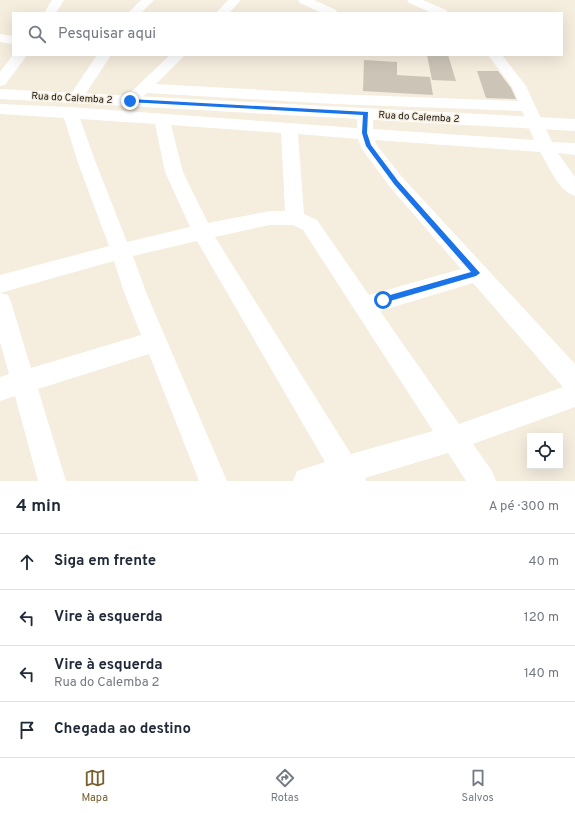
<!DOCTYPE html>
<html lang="pt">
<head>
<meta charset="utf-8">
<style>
  body { margin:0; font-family:Overpass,sans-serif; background:#f6f6f7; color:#1f2937 }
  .controls { position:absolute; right:12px; bottom:12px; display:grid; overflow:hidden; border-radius:0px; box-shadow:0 4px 16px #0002 }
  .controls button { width:36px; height:36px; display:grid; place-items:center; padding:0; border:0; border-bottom:1px solid #e0e1e3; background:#fff; color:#1f2937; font:20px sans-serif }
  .stop { position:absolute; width:12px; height:12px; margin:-9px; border:3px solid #1a73e8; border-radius:50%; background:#fff }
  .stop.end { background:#1a73e8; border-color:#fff; box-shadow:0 1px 4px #0008 }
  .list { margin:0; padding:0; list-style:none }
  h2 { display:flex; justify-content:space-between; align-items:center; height:52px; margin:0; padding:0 16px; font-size:17px }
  h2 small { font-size:13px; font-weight:400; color:#747a83 }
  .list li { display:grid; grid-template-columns:26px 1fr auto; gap:12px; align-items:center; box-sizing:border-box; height:56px; padding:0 16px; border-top:1px solid #e0e1e3 }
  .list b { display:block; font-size:15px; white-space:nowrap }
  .list p { margin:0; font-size:13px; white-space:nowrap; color:#747a83 }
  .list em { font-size:13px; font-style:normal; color:#747a83 }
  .icon { flex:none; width:22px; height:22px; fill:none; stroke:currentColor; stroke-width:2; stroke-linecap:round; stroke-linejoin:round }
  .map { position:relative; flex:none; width:575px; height:481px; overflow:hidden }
  .search { position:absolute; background:#fff; box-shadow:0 4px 16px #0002; left:12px; right:12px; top:12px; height:44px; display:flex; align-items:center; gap:10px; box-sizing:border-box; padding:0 14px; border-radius:0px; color:#747a83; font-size:15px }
  .sheet { height:276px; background:#fff }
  nav { display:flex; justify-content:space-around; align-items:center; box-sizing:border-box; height:56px; border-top:1px solid #e0e1e3; background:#fff; font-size:11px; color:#747a83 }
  nav a { display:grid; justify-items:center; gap:2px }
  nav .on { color:#785f30 }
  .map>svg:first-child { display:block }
  .building { fill:#ccc4b7 }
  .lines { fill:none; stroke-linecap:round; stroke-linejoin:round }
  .minor { fill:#fff; fill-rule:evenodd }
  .major { fill:#fff; fill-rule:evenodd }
  .route { fill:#1a73e8 }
  .labels { text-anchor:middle; stroke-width:3; stroke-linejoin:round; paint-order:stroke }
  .far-street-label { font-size:10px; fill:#17140f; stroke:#f5edde }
</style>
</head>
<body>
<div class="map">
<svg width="575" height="481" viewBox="0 0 575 481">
  <rect width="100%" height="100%" fill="#f5edde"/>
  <path class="building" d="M427,55H448L456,81L432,80Z
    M364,60L397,62V75L430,77L433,95L363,91Z
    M477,71H498L511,88L516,99L486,98Z"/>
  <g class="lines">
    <path class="minor" d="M52,0H64L56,13H44Z
      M141,0H154L141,13H128Z
      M228,0H241L229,13H216Z
      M298,0H314L336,10L338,13H322L300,3Z
      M407,0H423L446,10L448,13H432L409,3Z
      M0,34L13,36V44L0,42Z
      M13,55H27L5,85L0,86V72Z
      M97,55H111L81,101L76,103L71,101L68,98Z
      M170,55H185L156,84L334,94L518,101L512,87L488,55H502L526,86L552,142L575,143V155L558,153L575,177V196C558,191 549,166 540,152L375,140L376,144L402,177L575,364V407L473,444L492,471L496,481H466L448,453L365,478L366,481H293L297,471L325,462L197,241L133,256L146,292L227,481H199L149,354L38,389L66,481H38L15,396L0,401V377L9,374L0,342V275L109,246L78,163L64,118L0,114V104L70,107L357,128V121L359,117L365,116L371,117L373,121V129L534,140L522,111L334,104L147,93C142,98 139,99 132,97L129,94L132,91ZM80,119L155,124L165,172L190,227L127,242L96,163ZM171,125L281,133L285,211H270L208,223L183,172ZM298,134L358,139L362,149L390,187L461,269L369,295L317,220L304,214ZM270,225H293L303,230L433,431L351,454L215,237ZM114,261L124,292L141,335L31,368L11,302L8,295L0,293ZM473,283L563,387L459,424L380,311Z"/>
    <path class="major" d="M0,89L575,119V131L0,99Z"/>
  </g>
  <path class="route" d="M130,99L368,112L367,133L371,145L398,181L480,273L476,276L383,303L381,302L380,300L383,297L471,272L394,184L366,146L362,133L363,115L128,102V100Z"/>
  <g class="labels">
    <g class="far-street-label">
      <text transform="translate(72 97) rotate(3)" y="4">Rua do Calemba 2</text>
      <text transform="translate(419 116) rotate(3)" y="4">Rua do Calemba 2</text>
    </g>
  </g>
</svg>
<div class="controls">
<button><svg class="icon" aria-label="locate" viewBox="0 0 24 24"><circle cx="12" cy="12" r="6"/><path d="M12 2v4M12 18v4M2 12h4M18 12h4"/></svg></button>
</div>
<div class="stop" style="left:383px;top:300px"></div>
<div class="stop end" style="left:130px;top:101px"></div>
<div class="search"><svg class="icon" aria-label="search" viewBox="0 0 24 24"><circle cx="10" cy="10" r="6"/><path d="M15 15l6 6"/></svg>Pesquisar aqui</div>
</div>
<section class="sheet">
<h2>4 min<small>A pé · 300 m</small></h2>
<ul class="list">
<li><svg class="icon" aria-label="ahead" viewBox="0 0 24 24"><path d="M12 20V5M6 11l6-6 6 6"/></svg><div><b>Siga em frente</b></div><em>40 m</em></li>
<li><svg class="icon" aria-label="left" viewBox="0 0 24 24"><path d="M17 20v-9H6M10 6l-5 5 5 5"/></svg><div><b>Vire à esquerda</b></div><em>120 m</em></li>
<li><svg class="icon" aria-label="left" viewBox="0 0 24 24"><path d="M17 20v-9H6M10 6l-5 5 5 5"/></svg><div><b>Vire à esquerda</b><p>Rua do Calemba 2</p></div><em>140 m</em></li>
<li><svg class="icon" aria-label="arrive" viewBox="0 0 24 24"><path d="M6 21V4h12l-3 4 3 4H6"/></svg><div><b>Chegada ao destino</b></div></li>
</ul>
</section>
<nav>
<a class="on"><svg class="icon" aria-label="map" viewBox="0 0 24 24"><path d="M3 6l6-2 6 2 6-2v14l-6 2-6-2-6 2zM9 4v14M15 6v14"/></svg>Mapa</a>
<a><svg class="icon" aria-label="directions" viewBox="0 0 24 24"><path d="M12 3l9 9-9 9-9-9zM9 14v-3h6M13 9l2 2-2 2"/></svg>Rotas</a>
<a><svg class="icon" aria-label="saved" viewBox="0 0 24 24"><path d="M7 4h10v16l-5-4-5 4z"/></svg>Salvos</a>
</nav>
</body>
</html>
